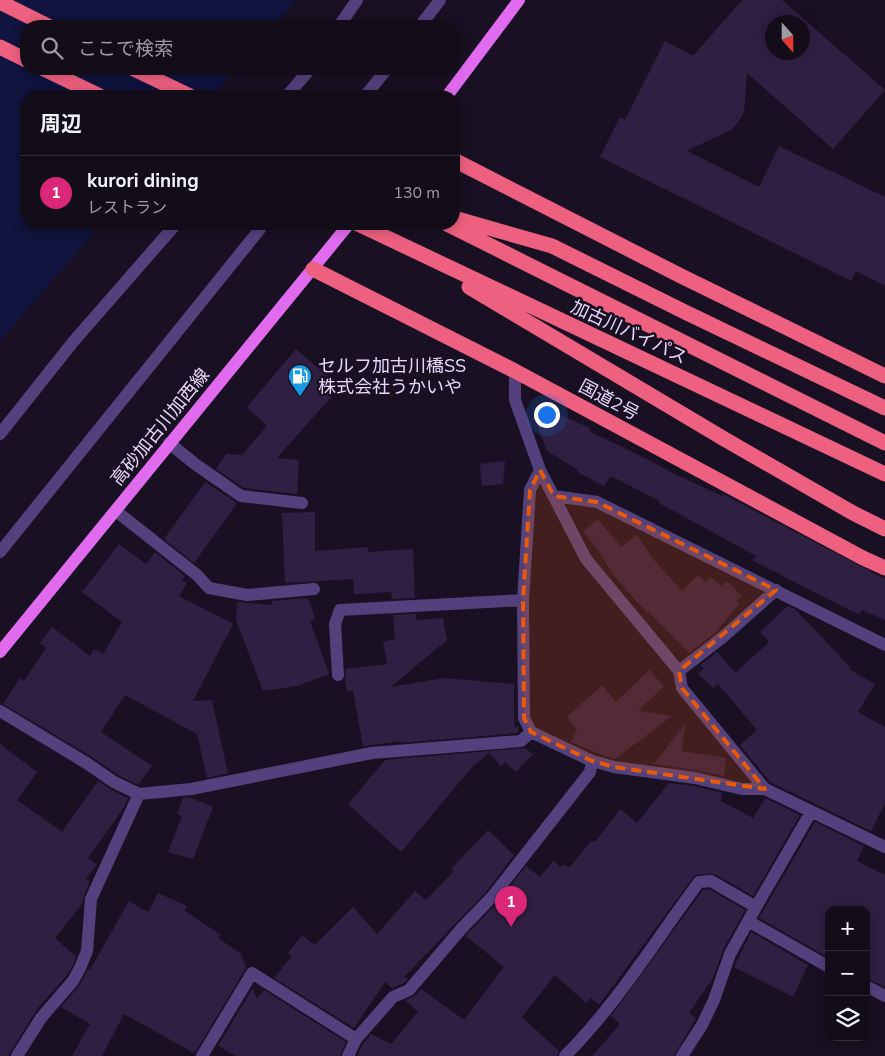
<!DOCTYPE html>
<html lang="ja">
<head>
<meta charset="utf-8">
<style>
  body { margin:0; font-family:"Nunito Sans","Noto Sans JP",sans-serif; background:#1c1623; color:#f1f3f6 }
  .controls { position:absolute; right:15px; bottom:15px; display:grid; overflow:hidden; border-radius:10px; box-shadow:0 2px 12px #0003 }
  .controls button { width:45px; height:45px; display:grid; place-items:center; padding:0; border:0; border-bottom:1px solid #322d39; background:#130d1a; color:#f1f3f6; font:25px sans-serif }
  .compass { position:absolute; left:765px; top:15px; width:45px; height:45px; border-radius:50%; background:#130d1a; box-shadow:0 2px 12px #0003; rotate:159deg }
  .you { position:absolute; left:546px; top:414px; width:18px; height:18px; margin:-12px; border:4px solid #fff; border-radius:50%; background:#1a73e8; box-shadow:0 0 0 8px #1a73e833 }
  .badge { display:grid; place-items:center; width:32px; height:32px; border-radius:50%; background:#db2777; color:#fff; font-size:16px; font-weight:700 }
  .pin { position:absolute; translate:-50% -41px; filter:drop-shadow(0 1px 2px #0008) }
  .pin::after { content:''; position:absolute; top:26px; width:18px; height:15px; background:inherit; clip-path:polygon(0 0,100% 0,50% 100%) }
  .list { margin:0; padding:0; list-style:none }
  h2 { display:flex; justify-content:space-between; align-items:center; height:65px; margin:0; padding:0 20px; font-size:21px }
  h2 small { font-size:16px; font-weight:400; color:#9d9ca2 }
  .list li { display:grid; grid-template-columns:32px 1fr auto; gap:15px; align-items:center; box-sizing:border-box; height:75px; padding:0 20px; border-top:1px solid #322d39 }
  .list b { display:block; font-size:19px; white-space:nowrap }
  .list p { margin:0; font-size:16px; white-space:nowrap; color:#9d9ca2 }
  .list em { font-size:16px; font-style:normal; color:#9d9ca2 }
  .icon { flex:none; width:28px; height:28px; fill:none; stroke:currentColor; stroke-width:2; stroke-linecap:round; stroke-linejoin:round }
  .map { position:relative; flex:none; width:885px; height:1056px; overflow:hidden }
  .search { position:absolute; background:#130d1a; box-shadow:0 2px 12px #0003; left:20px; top:20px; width:440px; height:55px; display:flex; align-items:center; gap:12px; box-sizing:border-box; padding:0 18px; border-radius:20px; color:#9d9ca2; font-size:19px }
  .panel { position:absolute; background:#130d1a; box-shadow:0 2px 12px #0003; left:20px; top:90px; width:440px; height:140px; border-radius:20px }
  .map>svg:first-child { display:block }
  .water { fill:#10143e }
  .building { fill:#2f1f42; fill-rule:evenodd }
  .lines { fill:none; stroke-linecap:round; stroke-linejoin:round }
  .minor { stroke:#53417d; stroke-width:12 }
  .major { stroke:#e06bef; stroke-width:12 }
  .highway { stroke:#ed607f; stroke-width:15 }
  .marked { fill:#e8590c; fill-opacity:0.2; stroke:#e8590c; stroke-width:4; stroke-dasharray:10 6; stroke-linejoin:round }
  .labels { text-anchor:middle; stroke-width:5; stroke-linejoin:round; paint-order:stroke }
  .street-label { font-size:18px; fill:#e5d8fb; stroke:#191123 }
  .poi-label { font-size:18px; fill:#e5d8fb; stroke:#191123; text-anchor:start }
</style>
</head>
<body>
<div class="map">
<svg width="885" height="1056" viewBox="0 0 885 1056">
  <rect width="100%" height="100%" fill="#191123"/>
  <path class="water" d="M0,0H296L273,26H26V69H236L212,96H26V224H101L0,341Z"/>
  <path class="building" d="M742,0H782L885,90L833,149L747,73L744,112L739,121L732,129L687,151L759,187L779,146L885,197V286L856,271L851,281L600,157L620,117L625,120L665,41L693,56ZM772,22H802V52H772Z
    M296,349L340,387L277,458L299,460L297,494L244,488L216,469L226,454L242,455L267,426L247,407Z
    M542,407L590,428L589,431L651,461L673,473L722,496L723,494L736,501L885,579V620L862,610L859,615L752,560L756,556L659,503L660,501L611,476L604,486L577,472L578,470L547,451L536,423Z
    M505,461L503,484L482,486L480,464Z
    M205,482L237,503L194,563L164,539Z
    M315,512V551L368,547V552L413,549L415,598L392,599L391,592L354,594L353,579L285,583L282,513Z
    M598,519L621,547L637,535L653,559L682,591L698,575L706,582L711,577L721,586L727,581L742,596L737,600L739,604L715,633L689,653L649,612L647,613L614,576L597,549L583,531Z
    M119,544L146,564L155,552L185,576L182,580L187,583L179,596L233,624L193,701L212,700L228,773L207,778L197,734L125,695L101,732L152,766L138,785L118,775L92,757L3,704L20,678L24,681L46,648L40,643L52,627L90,656L94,649L103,654L122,622L82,592Z
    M308,598L315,619L310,621L329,674L297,686L263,691L236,620L237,602L272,605V601Z
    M788,606L795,609L850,667L849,669L875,684L858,712L885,727V803L871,831L770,782L740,745L757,730L718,684L713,688L698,674L704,668L700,665L717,652L735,673L769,642L760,632Z
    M416,614V620L443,618L447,640L391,687L444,678L514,684V727H519L518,733L400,743L402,741L363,746L353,691H347L345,679L346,669L387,664L383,642L395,639L393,615Z
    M649,670L664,686L638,711L672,716L615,759L602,755L571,742L577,730L567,717L602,685L616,702Z
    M685,724L682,751L726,758L724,776L696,770L654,764Z
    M0,744L37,772L17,800L62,832L98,781L110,789L128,798L123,809L88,858L97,865L86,879L90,881L84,896L82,904L55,938L76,957L73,965L66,976L38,1008L8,1056H0Z
    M525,748L533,754L516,772L505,762L501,766L489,753L473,766L401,852L348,804L385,760Z
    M669,783L694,786L722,793L721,801L753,818L765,798L800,815L753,896L715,874L695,875L599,1005L591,998L586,1003L555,975L522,1017L559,1051L557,1056H357L363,1044L371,1034L391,1044L418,1012L405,1000L415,996L421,989L464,1020L504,967L466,936L468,933L498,902L526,866L540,877L553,861L561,867L564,864L569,868L592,840L595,842L620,809L637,823Z
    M189,797L213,807L193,859L168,852L182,816L177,814L183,798Z
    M815,822L864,846L857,861L885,875V987L866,978V910H829V958L759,918Z
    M488,830L514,855L486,892L404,977L408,979L404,983L392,988L385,982L354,1028L274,978L292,956L288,953L302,935L315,945L353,907L377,934L415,891L426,900L454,871L451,869Z
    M709,889L745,910L723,950L713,978L689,1013L696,1018L674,1056H592L620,1024L611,1016L703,890Z
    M158,893L187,906L185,911L221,935L218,938L241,954L246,968L196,1051L192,1052L124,1014L102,1056H72L90,1024L61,1007L79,986L88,969L90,970L129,901L148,912Z
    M751,932L808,965L793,997L734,967Z
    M253,988L257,999L264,990L346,1042L340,1056H236L218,1046Z"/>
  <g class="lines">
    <path class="minor" d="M339,26L357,0
      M420,26L440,0
      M287,96L310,69
      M365,96L387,69
      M515,371V400L540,470L586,559L679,671L682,688L765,789L885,847
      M0,434L73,342L176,224
      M169,443L195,464L241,496L302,503
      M540,470L530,490L523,600L524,718L531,732L592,761L614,767L695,778L742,789H765
      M554,496L597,502L885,645
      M116,511L197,575L209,588L247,595L314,589
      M0,552L260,229
      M679,671L723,637L776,590
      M338,675L335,624L340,610L523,600
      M0,711L88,764L114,782L139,794L191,789L372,753L521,741L531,732
      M748,921L829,967
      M866,986L885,996
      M17,1056L41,1018L73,981L80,968L87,951L91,899L139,794
      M202,1056L252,973L356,1039
      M348,1056L356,1039L393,997L409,990L462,928L492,897L590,772L592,761
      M565,1056C617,1004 655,941 699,882L711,881L756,907L811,812
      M682,1056L702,1025L714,1000L730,954L756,907"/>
    <path class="major" d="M447,96L519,0
      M0,652L349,224"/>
    <path class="highway" d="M0,2L48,26
      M0,47L26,60
      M44,69L100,96
      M134,69L190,96
      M454,160L681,276L885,376
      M454,218L552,246L689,314L885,408
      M358,224L885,474
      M447,224L885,443
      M313,269L515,371L863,558L885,568
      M469,287L726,440L853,513L885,529"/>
  </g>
  <path class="marked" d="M540,470L554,496L597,502L776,590L679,671L682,688L765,789L614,767L592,761L531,732L524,718L523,600L530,490Z"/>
  <defs>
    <g id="fuel-pin" transform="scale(1.25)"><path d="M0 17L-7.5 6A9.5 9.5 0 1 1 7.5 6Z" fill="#199ce5" stroke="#191123"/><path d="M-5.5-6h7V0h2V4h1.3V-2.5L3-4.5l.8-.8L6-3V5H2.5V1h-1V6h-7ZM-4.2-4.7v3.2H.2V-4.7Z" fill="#fff"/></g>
  </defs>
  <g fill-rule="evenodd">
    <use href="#fuel-pin" x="300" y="376"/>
  </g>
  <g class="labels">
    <g class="street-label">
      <text transform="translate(629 332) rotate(25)" y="6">加古川バイパス</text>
      <text transform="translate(609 400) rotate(28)" y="6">国道2号</text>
      <text transform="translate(160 427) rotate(-51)" y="6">高砂加古川加西線</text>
    </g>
    <g class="poi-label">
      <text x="318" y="372">セルフ加古川橋SS<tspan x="318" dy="21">株式会社うかいや</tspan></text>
    </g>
  </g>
</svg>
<div class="controls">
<button>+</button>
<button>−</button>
<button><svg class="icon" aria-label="layers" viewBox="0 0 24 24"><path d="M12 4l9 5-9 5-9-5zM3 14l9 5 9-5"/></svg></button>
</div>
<svg class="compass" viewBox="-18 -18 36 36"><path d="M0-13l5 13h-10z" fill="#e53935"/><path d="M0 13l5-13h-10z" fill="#9d9ca2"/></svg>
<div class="you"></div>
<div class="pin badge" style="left:511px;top:927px">1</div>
<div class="search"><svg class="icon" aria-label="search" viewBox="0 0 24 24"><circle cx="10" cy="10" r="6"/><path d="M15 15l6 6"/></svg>ここで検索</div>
<section class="panel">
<h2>周辺<small></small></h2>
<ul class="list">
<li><span class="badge">1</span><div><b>kurori dining</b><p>レストラン</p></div><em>130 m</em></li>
</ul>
</section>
</div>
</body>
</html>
